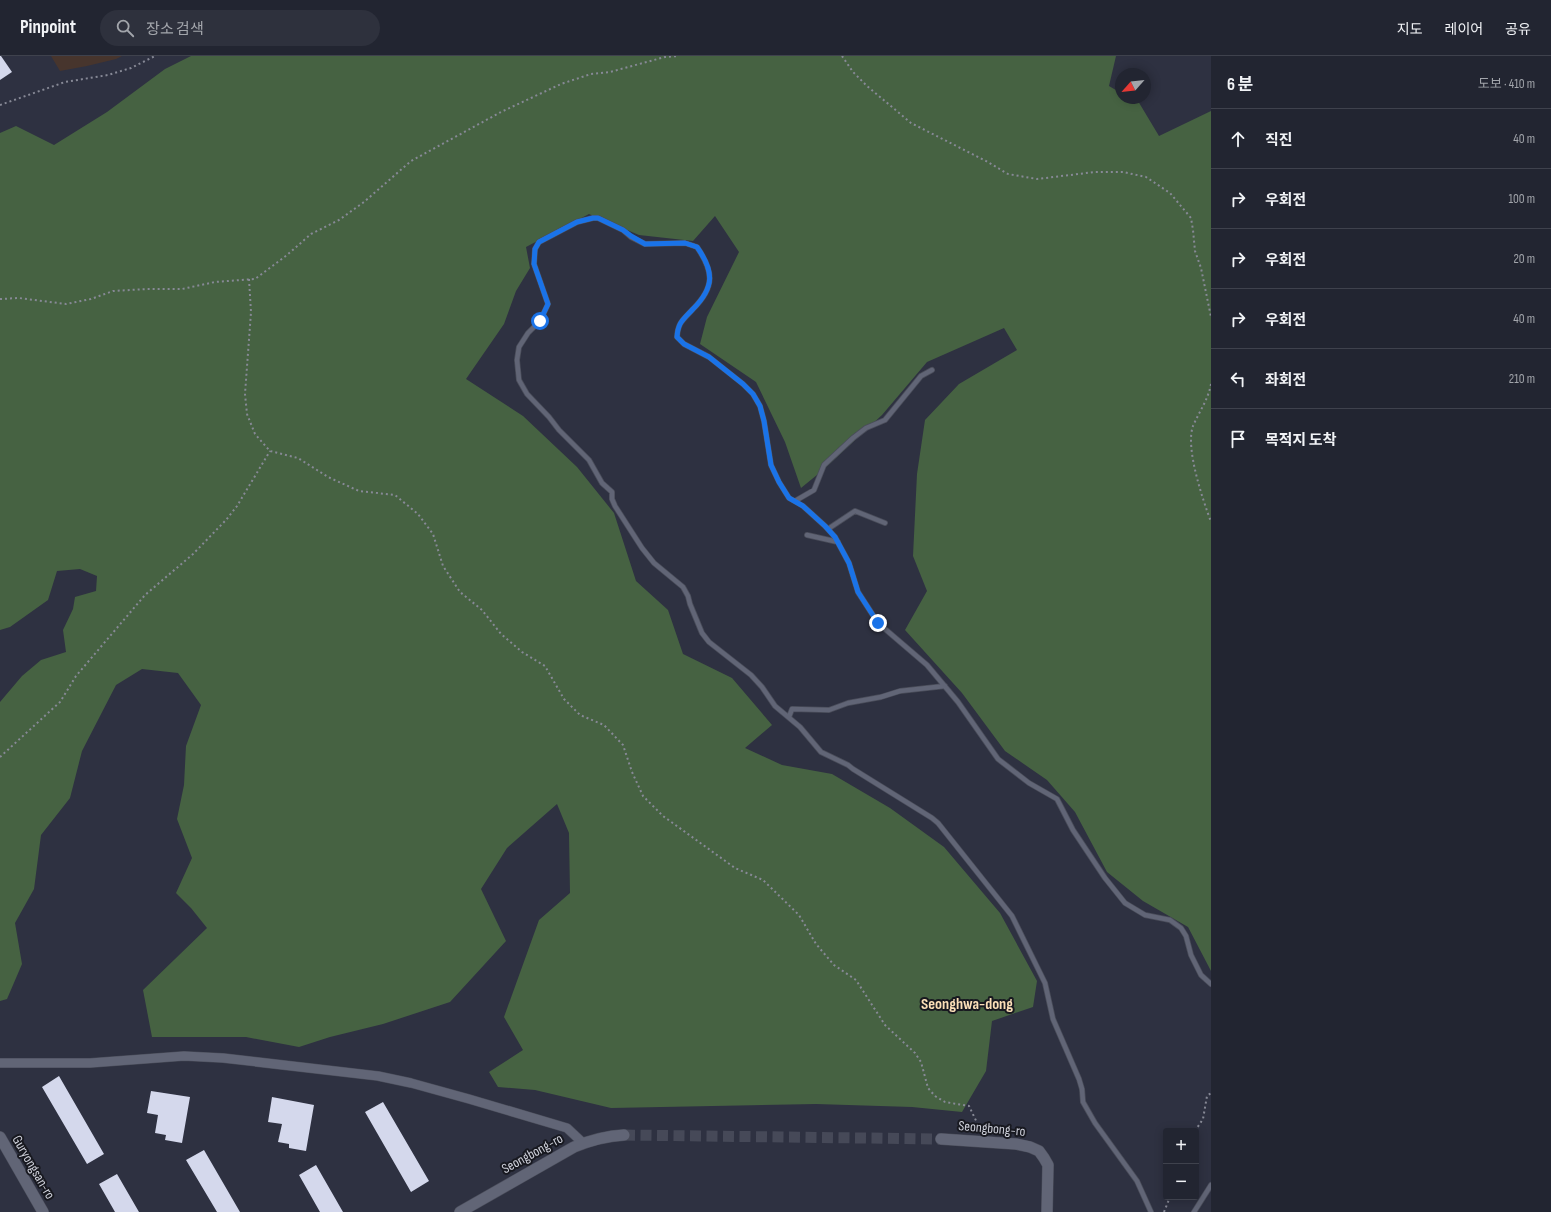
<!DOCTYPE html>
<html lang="ko">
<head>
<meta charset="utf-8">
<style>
  body { margin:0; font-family:"Sofia Sans Condensed","Noto Sans KR",sans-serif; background:#2e313d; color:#f1f3f6 }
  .controls { position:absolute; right:12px; bottom:12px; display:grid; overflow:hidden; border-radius:4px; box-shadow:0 2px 10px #0003 }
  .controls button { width:36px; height:36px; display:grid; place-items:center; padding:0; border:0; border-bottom:1px solid #3f424d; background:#222531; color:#f1f3f6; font:20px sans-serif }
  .compass { position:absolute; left:1115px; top:12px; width:36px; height:36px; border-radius:50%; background:#222531; box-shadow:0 2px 10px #0003; rotate:243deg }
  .stop { position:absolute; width:12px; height:12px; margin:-9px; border:3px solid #1a73e8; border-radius:50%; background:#fff }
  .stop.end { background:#1a73e8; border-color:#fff; box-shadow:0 1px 4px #0008 }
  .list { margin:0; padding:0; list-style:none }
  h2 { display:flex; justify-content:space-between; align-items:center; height:52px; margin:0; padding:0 16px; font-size:17px }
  h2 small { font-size:13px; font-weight:400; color:#a2a5ab }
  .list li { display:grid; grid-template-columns:26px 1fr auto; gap:12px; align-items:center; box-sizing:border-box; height:60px; padding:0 16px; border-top:1px solid #3f424d }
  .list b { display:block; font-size:15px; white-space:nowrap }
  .list em { font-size:13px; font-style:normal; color:#a2a5ab }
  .icon { flex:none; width:22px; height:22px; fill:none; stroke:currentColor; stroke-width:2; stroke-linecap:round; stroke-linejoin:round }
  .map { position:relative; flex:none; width:1211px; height:1156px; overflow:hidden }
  header { display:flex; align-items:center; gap:24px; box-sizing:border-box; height:56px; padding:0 20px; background:#222531; border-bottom:1px solid #3f424d }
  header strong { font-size:19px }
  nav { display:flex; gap:22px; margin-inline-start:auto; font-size:14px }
  .search { width:280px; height:36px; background:#2e313d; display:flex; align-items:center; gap:10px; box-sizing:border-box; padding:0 14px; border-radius:22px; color:#a2a5ab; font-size:15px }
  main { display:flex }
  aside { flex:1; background:#222531 }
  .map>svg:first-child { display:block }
  .education { fill:#47352d }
  .forest { fill:#466242 }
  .building { fill:#d4d8ec }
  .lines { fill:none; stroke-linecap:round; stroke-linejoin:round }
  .tertiary-tunnel { stroke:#464958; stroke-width:11; stroke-dasharray:11 5.5; stroke-linecap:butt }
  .service-casing { stroke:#4a4d5a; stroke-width:6 }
  .minor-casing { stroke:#4a4d5a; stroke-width:10 }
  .tertiary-casing { stroke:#4a4d5a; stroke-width:12 }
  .path { stroke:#878996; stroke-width:2; stroke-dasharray:2 3; stroke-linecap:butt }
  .service { stroke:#616576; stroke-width:4.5 }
  .minor { stroke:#616576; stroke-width:9 }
  .tertiary { stroke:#616576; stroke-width:11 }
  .route { stroke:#1a73e8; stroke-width:5 }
  .labels { text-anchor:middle; stroke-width:4; stroke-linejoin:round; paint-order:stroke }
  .street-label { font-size:14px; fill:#d0d2dc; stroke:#181920 }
  .quarter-label { font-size:16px; font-weight:bold; fill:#fcdfb8; stroke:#181920 }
</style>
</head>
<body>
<header>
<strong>Pinpoint</strong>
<div class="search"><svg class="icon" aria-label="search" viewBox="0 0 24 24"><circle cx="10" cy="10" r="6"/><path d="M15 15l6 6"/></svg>장소 검색</div>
<nav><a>지도</a><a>레이어</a><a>공유</a></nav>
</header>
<main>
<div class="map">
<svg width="1211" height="1156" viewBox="0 0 1211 1156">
  <rect width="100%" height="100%" fill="#2e3141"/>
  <path class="education" d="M51,0H122L116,3L87,10L60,15Z"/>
  <path class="forest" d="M191,0H1116L1109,30L1121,37V42H1132L1138,45L1159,80L1211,55V915L1188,871L1143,845L1107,816L1075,756L1047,724L1005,695L962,637L905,574L927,535L913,500L917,418L925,364L959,328L1017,294L1004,272L927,306L882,359L823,414L801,432L785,386L756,326L700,288L707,261L739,196L715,160L693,185L639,179L589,158L526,191L530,212L516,235L504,268L466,323L523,360L577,411L614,457L636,525L668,554L683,598L732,622L772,669L745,692L782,709L832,718L890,752L944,791L1000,857L1037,925L1033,951L992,965L986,1015L962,1056L912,1051L816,1048L611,1052L535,1034L498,1031L489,1016L523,994L504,961L539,864L570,837L569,777L557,748L507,792L481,833L506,885L450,946L383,968L330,981L299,991L246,981H152L143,934L207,872L191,852L176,837L192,802L177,763L184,729L186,690L201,649L178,617L142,613L116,629L82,695L70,742L41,779L34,833L15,867L22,908L7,943L0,945V646L22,620L41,604L66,596L63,574L73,553L75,541L96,535L97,520L80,513L57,515L48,544L10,571L0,574V77L16,70L54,89L107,56L165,13Z"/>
  <path class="building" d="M0,0H1L12,16L0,24Z
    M59,1020L104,1098L87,1108L42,1031Z
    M151,1035L190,1041L182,1087L165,1084L166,1079L155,1077L158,1059L147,1057Z
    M272,1041L314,1049L306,1095L289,1092V1088L278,1086L282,1068L268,1066Z
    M383,1046L429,1125L411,1136L365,1056Z
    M204,1094L240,1156H217L186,1104Z
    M316,1109L343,1156H320L299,1119Z
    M117,1118L139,1156H115L99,1128Z"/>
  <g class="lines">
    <path class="tertiary-tunnel" d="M624,1079L941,1083"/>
    <g class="service-casing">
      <path id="service" d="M795,445L814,434L824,409L853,382L866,372L885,364L921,320L932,314
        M828,473L855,455L885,467
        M807,479L838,486
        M789,661L792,653L829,654L848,647L881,641L900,635L945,630
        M1151,1156L1137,1125L1095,1067L1083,1046L1082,1033L1079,1023L1053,963L1045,927L1012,860L938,767L932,762L853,713L848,709L821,696L800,671L775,650L762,631L751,619L709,586L702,577L690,548L688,540L683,531L654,507L642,492L615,450L612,443V436L602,427L589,404L559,374L549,361L527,338L519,324L517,304L519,291L528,277L540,265L548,248L534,208L535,193L539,186L577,166L593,162H598L623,174L631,181L645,188L685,187L697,191C714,216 715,231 693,253C683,264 678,266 677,281L684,288L709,301L743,328L753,338L760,350L764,365L771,409L779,426L789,442L803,450L825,470L835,481L849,507L858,536L878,567L927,609L958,646L998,703L1029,727L1057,743L1073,774L1105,822L1125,847L1145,859L1170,864L1181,872L1186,880L1191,899L1201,919L1211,928
        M1194,1156L1211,1129"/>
    </g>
    <g class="minor-casing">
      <path id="minor" d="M0,1007H90L184,1000L223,1002L378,1020L411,1027L469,1043L567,1072L583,1087"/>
    </g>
    <g class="tertiary-casing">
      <path id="tertiary" d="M0,1081L43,1156
        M941,1083L1016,1088L1030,1091L1039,1095L1044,1102L1048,1109L1047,1156
        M460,1156L574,1091C591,1084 606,1080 624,1079"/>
    </g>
    <path class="path" d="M842,0L853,16L867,30L911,67L986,105L1008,118L1037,123L1095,116H1123L1146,121L1170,137L1191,162L1193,174L1195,195L1201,212L1211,261
      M0,49L65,26L108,19L131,12L155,0
      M249,223L251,256L245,338L247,358L255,378L270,395L298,402L328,421L359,435L395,439L418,458L433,478L443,510L460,536L482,554L501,578L522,596L545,610L564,643L580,659L604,669L623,689L632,716L643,740L663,760L735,812L763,824L799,859L816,888L834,909L856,924L885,969L915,997L921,1006L928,1032L935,1040L945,1046L969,1050L981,1075
      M0,243L19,242L66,248L91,243L113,235L147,233H182L215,226L255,223L287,199L311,178L339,164L364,146L411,105L501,56L561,28L591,18L610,16L665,1L678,0
      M1211,328C1208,344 1199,356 1193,370C1185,392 1203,444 1211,466
      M0,701L60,646L76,620L145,539L193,498L226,464L237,450L270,395
      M1195,1075L1203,1063L1207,1040L1211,1037
      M1164,1156L1170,1141"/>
    <use href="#service" class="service"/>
    <use href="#minor" class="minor"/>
    <use href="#tertiary" class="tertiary"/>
  </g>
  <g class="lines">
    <path class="route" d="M540,265L548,248L534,208L535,193L539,186L577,166L593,162H598L623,174L631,180L645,188L685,187L697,191C714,215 715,231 693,253C683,264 678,266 677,281L684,288L709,301L743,328L753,338L760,350L764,365L771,409L779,426L789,442L803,450L825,470L835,481L849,507L858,536L878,567"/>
  </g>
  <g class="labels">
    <g class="street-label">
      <text transform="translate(992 1072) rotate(5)" y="5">Seongbong-ro</text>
      <text transform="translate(532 1097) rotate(-29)" y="5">Seongbong-ro</text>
      <text transform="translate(34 1111) rotate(60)" y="5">Guryongsan-ro</text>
    </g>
    <g class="quarter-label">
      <text x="967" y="953">Seonghwa-dong</text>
    </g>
  </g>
</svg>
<div class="controls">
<button>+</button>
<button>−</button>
</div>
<svg class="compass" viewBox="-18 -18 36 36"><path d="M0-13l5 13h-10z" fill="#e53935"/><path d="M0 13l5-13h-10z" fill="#a2a5ab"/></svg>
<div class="stop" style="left:540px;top:265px"></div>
<div class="stop end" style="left:878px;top:567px"></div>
</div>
<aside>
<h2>6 분<small>도보 · 410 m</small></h2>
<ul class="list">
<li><svg class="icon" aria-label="ahead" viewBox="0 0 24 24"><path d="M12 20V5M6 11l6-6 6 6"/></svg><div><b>직진</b></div><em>40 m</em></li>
<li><svg class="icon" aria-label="right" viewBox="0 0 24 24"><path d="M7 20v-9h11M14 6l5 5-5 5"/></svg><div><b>우회전</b></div><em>100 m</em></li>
<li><svg class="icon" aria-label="right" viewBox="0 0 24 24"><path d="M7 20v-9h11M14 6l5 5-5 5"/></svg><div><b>우회전</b></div><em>20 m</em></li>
<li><svg class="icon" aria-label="right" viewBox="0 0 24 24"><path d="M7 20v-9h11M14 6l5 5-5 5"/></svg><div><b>우회전</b></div><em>40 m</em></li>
<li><svg class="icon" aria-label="left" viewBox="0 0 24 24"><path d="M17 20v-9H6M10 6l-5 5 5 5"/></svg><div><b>좌회전</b></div><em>210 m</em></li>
<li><svg class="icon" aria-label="arrive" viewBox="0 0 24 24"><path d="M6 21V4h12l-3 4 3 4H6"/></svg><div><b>목적지 도착</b></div></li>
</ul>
</aside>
</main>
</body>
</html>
